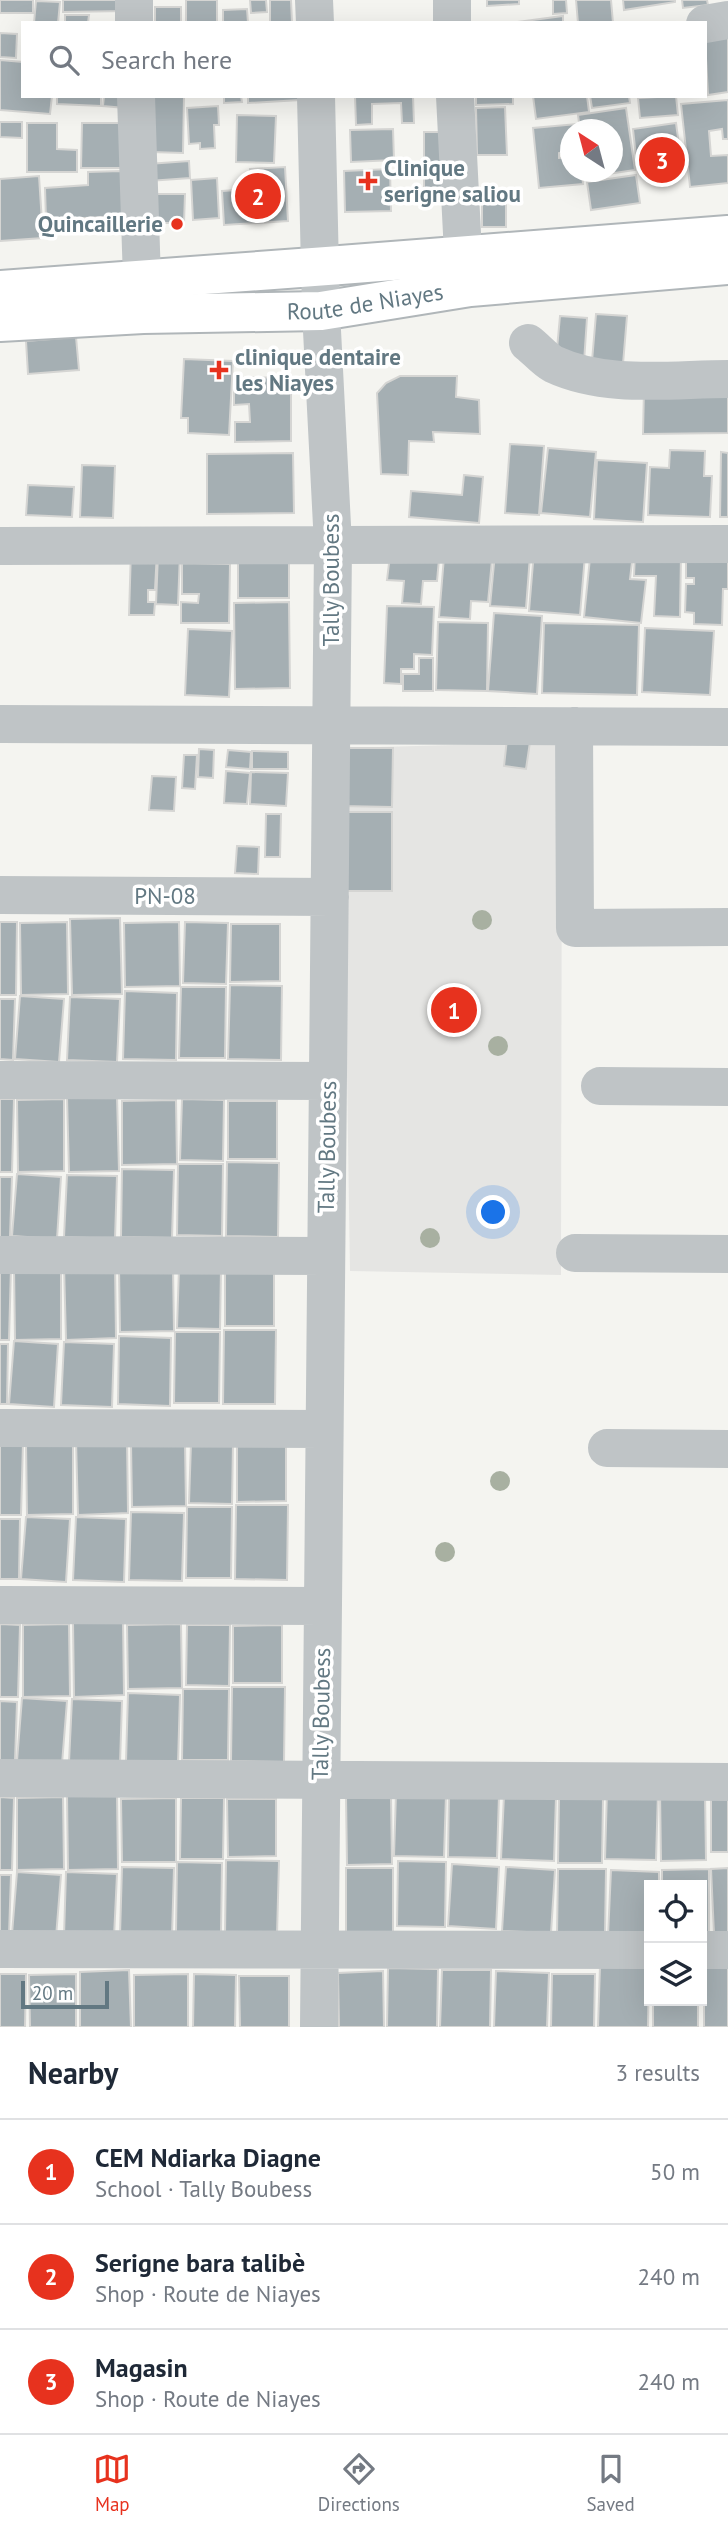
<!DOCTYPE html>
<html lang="en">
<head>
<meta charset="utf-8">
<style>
  body { margin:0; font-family:"PT Sans",sans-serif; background:#f6f6f7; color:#1f2937 }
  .controls { position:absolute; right:21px; bottom:21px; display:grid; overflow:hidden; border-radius:0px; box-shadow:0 7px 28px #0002 }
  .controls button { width:63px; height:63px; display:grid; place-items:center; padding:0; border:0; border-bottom:2px solid #e0e1e3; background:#fff; color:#1f2937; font:35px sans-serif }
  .compass { position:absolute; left:560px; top:119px; width:63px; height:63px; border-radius:50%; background:#fff; box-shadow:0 7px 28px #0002; rotate:324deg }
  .scale { position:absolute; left:21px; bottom:18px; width:88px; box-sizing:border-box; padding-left:7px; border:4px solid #627882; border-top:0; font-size:19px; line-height:24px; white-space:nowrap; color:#627882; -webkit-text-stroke:5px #fff; paint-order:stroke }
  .you { position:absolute; left:494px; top:1213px; width:24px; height:24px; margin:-18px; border:5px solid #fff; border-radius:50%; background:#1a73e8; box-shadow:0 0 0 10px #1a73e833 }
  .badge { display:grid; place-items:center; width:46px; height:46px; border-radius:50%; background:#e7321e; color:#fff; font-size:23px; font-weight:700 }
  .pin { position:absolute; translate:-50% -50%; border:4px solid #fff; box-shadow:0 2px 7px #0006 }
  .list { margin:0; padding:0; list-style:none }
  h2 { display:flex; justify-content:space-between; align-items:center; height:91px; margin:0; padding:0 28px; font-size:30px }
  h2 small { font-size:23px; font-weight:400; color:#747a83 }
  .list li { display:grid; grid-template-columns:46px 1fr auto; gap:21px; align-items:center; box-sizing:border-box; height:105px; padding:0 28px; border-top:2px solid #e0e1e3 }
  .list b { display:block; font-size:26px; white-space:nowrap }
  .list p { margin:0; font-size:23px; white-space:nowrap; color:#747a83 }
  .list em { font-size:23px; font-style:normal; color:#747a83 }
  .icon { flex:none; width:38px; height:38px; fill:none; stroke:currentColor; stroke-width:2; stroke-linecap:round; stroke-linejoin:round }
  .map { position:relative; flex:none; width:728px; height:2027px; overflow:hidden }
  .search { position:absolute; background:#fff; box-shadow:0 7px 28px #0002; left:21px; right:21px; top:21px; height:77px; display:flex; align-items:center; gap:18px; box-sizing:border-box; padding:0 24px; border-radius:0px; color:#747a83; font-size:26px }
  .sheet { height:406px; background:#fff }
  nav { display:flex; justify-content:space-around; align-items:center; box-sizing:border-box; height:98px; border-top:2px solid #e0e1e3; background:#fff; font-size:19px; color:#747a83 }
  nav a { display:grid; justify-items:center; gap:4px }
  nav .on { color:#e7321e }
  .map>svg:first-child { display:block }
  .built { fill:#e5e5e3 }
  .building { fill:#a5afb3; stroke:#d5d5d3; stroke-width:2 }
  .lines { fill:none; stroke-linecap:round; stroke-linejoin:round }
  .major-casing { stroke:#b0b6b9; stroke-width:42 }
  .minor { stroke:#bfc4c6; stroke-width:38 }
  .major { stroke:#fff; stroke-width:38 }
  .tree { fill:#a8b0a1 }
  .poi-dot { fill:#e7321e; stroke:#fff; stroke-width:2.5 }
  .labels { text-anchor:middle; stroke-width:7; stroke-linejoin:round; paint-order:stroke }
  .poi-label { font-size:23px; font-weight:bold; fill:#627882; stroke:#fff; text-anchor:start }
  .street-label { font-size:23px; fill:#627882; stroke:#fff }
</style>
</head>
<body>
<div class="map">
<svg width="728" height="2027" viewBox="0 0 728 2027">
  <rect width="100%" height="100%" fill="#f4f4f0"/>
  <path class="built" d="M562,742L561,1275L350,1271L342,748Z"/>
  <path class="building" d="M0,0H33V13H0Z
    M63,0H126V11L63,12Z
    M186,0H217V23H186Z
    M250,0H266L267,12L251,13Z
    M270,0H291L292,23H270Z
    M487,0H519V4L487,6Z
    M553,0H566L567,13L553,14Z
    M576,0H611L613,23H578Z
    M623,0H675V2L624,10Z
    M682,0H707L708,5L683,8Z
    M36,1L60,2L58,23H34Z
    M155,7H181V23H155Z
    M247,9L248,23H223V10Z
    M65,15H89L88,23H65Z
    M563,16V23H510Z
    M0,33L17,34L16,58L0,57Z
    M728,37V92L708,95L705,40Z
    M0,60L23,62V96H52L50,114L0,110Z
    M57,96H101V106L57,104Z
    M104,96H126L125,108L103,106Z
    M151,96H184L183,153L151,152Z
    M224,96H241L242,102L224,103Z
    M248,96H300V100L248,103Z
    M355,96H413L414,123H402L401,103L372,104V124L356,125Z
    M476,96H513V104L476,105Z
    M533,96H587L589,112L536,119Z
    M590,96H629L630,103L592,108Z
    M676,96L678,115L640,118L638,98Z
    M728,100V139H723L722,129L709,131L711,156L728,155V183L690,187L681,104Z
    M218,106L219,125H214L215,148L200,149V143L189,144L187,108Z
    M505,107L507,155H477L476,108Z
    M626,108L635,170L587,177L586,172H612V130H580L578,115Z
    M237,115L276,116L274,163L236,162Z
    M0,122H22V138L0,137Z
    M27,123H57V149L77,150V172H27Z
    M82,123H130L129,168H81Z
    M676,123L681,160L637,166L633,129Z
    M577,124V130H570V151L559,153V158L570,157V172H582L583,184L539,188L533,128Z
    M393,129L394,160L351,162L350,130Z
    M424,132H454V192H424Z
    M189,161L190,178L149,181L148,164Z
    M285,167L288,221L224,225L222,191L251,189L250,169Z
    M390,169L391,211L345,212L344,171Z
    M121,171L123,216L46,220L45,188L88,185V172Z
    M636,175L640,203L591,210L587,182Z
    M39,176L43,238L0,241V179Z
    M217,178L219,218L193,220L191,180Z
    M482,189H506V227H482Z
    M148,194H185L184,223H147Z
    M596,314L627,316L623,364L592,361Z
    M560,316L587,318L584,362L556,360Z
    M76,337L79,370L28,374L26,341Z
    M184,359L233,361L229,435L188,433V418H181Z
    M400,376H457L456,397L479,400L480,434L433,432L434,442L409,441L408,475L381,474L377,393L386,383Z
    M291,377V441L235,442V422H250L249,404L234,405V378Z
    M644,388H728V433L643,434Z
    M510,444L544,446L539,515L505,513Z
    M548,448L596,452L590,517L541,513Z
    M670,450L705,451L704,476H712L710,517L648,515L650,467L669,468Z
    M721,452L728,453V517H720Z
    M293,453L294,513L207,514V454Z
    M597,460L647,463L643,522L594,519Z
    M82,465L115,466L113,518L80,517Z
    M464,475L483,477L479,523L409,517L411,491L462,495Z
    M28,485L74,487L72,517L26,515Z
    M131,550L157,551L155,590H148V602H155L154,615H129Z
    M238,550H289V598H238Z
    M534,551L585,555L580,615L529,611Z
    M495,553L530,556L526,608L490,606Z
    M635,553L681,554L680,617L654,616L656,576H634Z
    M158,554H180L178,605L156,604Z
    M390,555L439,559L437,581H423L421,604L402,603L404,581L387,580Z
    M686,555L728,556V589H723L722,625L694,624V613L685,612L686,584H694V578H686Z
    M444,557L492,560L488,602L471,601L470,619L439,617Z
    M590,558L632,562L630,579L646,580L641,623L584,617Z
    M182,563L230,564L229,623H181V602L198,603L199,594H182Z
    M289,602L290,688L235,689L234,603Z
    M387,606L434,607L432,655L414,654V669H401V684L384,683Z
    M494,613L542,616L537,694L488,691Z
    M438,622L488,623L487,691L436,690Z
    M544,623L639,625L637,695L542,693Z
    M645,628L714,631L710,695L642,692Z
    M188,629L232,631L229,697L185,695Z
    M419,658H433V691H403V674H419Z
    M507,739L530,742L526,769L504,766Z
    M342,748H393L392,807L341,806Z
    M199,749L214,750L213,778L198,777Z
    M228,750L251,752L250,769L226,767Z
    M252,751L288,752V769H252Z
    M184,755H197L195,789L182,788Z
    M226,771L250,773L247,804L224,803Z
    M251,772L288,773L286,806L250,804Z
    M152,776L176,777L174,811L149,810Z
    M341,812H392V891H341Z
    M266,814H281L280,857H265Z
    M237,846L259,847L258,874L235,873Z
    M120,918L122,994L72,995L70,919Z
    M0,922H17L16,995H0Z
    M67,922L68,994L21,995L20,923Z
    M179,922L180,986L125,987L124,923Z
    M185,922L228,923L226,984L183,983Z
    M231,924H280V981L230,982Z
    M230,985L282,986L281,1060L228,1059Z
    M181,987H226L225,1058H179Z
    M125,991L177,993L176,1060L123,1059Z
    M20,996L64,999L59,1062L15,1059Z
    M70,997L120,999L117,1062L67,1060Z
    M0,999H15L13,1060L0,1059Z
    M117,1096L119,1171L69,1172L67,1097Z
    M0,1099H14L12,1172H0Z
    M64,1099V1171L18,1172L17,1100Z
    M182,1099L224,1100L223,1161L180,1160Z
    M176,1100L177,1164L122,1165V1101Z
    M228,1101H277V1159H228Z
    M227,1162L279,1163L278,1237L226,1236Z
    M178,1164H223L222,1236L177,1235Z
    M122,1169L174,1170L172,1238L121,1237Z
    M17,1174L61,1177L57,1239L12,1236Z
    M67,1175L117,1176L115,1239L64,1237Z
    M0,1177H12L10,1237H0Z
    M115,1263L116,1338L66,1340L64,1265Z
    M0,1267H11L9,1340H0Z
    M14,1267H61V1339L15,1340Z
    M173,1267L174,1331L120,1332L119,1268Z
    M179,1268H221L220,1329L177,1328Z
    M274,1268V1326H225V1269Z
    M224,1330H276L275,1404H223Z
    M175,1332H220L219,1403H174Z
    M119,1336L171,1338L170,1406L118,1404Z
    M14,1341L58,1344L54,1407L9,1404Z
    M64,1342L114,1344L112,1407L61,1405Z
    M0,1344H8L7,1404H0Z
    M127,1439L128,1513L78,1515L76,1440Z
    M0,1442H23L21,1515H0Z
    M73,1442V1514L27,1515L26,1443Z
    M185,1442L186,1506L132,1507L131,1443Z
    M191,1443H233L232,1504L189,1503Z
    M237,1444H286V1501L237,1502Z
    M236,1505H288L287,1580L235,1579Z
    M187,1507H232L231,1578H186Z
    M131,1512L184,1513L182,1581L129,1580Z
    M26,1517L70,1519L66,1582L21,1579Z
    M76,1517L126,1519L124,1582L73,1580Z
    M0,1519H20L19,1579H0Z
    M123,1620L124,1695L74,1697L73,1622Z
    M0,1624L20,1625L18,1697H0Z
    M69,1624L70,1696L23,1697V1625Z
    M181,1624L182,1688L128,1689L127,1625Z
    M187,1625H230L229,1686L186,1685Z
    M282,1625V1683H233V1626Z
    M232,1687H285L284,1762L231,1761Z
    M183,1689H229L228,1760H182Z
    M128,1693L180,1695L178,1763L126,1762Z
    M22,1698L67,1701L62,1764L17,1761Z
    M72,1699L122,1701L120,1764L69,1762Z
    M0,1701L17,1702L15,1761H0Z
    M711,1784H728V1852H711Z
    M607,1791L658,1792L656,1860L605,1859Z
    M660,1792H705L706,1860L661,1861Z
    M396,1793L446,1794L444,1857L394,1856Z
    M117,1794L118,1869L68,1870L67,1795Z
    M449,1794L499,1795L497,1858L448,1857Z
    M504,1795L556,1797L554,1861L501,1859Z
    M391,1796L392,1864L347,1865L346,1797Z
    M0,1797L14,1798L12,1870H0Z
    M63,1797L64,1869L17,1870V1798Z
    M176,1798V1862H122L121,1799Z
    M181,1798H224L223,1859H180Z
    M559,1798L603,1799L602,1863H558Z
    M227,1799H276V1856L228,1857Z
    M226,1860L279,1861L277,1935H225Z
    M398,1861L446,1862L445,1927L397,1926Z
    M177,1862L222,1863L221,1934L176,1933Z
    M452,1864L499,1867L496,1929L448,1926Z
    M122,1867L174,1868L172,1936L120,1935Z
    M506,1867L555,1870L551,1933L502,1931Z
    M346,1868H393V1932H346Z
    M728,1868V1933L714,1934L711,1869Z
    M558,1869H606L605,1936L557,1935Z
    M709,1869V1935H702V1885H662V1870Z
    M611,1870L659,1872V1885H649V1937L608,1936Z
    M17,1872L61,1875L56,1937L12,1934Z
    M66,1872L117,1874L114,1937L64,1936Z
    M0,1875H11L9,1935H0Z
    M728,1959V2027H704V1960Z
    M600,1966L649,1967L648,2027H598Z
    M388,1968L438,1969L437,2027H387Z
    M129,1970L131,2027H80V1972Z
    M442,1970H491L490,2027H440Z
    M383,1971L384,2027H339L338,1973Z
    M496,1971L549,1973L547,2027H494Z
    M0,1974H26L25,2027H0Z
    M76,1974V2027H30L29,1975Z
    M188,1974V2027H134V1975Z
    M194,1974L236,1975L235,2027H193Z
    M552,1974H595L594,2027H551Z
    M239,1976H289V2027H240Z
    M653,2001H698V2027H653Z"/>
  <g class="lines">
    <g class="major-casing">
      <g id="major">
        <path d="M0,290C243,272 485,255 728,235"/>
        <path id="s1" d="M0,322L143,314L321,311L470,287L728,265"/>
      </g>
    </g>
    <path class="minor" d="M134,0V23
      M314,0L315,23
      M452,0V23
      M705,24L728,20
      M136,96L142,280
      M316,96L321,311L333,545L319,2027
      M455,96L463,253
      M528,343C536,349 544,359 553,364C606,389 672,379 728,379
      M0,546L728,544
      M0,724L728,727
      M574,726L575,928L728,927
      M0,895L330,897
      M0,1080L328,1081
      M600,1086L728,1087
      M575,1253L728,1254
      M0,1255L326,1256
      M0,1428L324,1429
      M607,1448L728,1449
      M0,1605L323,1606
      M0,1778L728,1782
      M0,1949L649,1950
      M702,1950H728"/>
    <use href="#major" class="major"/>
  </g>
  <g class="tree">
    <circle cx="482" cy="920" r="10"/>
    <circle cx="498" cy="1046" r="10"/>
    <circle cx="430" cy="1238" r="10"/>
    <circle cx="500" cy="1481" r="10"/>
    <circle cx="445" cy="1552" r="10"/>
  </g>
  <g class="poi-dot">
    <path d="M364.5 170.5h7v7h7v7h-7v7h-7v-7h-7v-7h7z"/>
    <circle cx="177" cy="224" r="7"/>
    <path d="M215.5 359.5h7v7h7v7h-7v7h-7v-7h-7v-7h7z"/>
  </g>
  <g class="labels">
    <g class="poi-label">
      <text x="384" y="176">Clinique<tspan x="384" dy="26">serigne saliou</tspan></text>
      <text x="163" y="232" text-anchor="end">Quincaillerie</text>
      <text x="235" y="365">clinique dentaire<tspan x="235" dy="26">les Niayes</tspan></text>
    </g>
    <g class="street-label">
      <text dy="8" stroke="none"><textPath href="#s1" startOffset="366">Route de Niayes</textPath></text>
      <text transform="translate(331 580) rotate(-90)" y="8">Tally Boubess</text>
      <text x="165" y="904">PN-08</text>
      <text transform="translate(327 1147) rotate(-89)" y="8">Tally Boubess</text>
      <text transform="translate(321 1714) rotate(-89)" y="8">Tally Boubess</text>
    </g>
  </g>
</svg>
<div class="controls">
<button><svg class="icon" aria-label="locate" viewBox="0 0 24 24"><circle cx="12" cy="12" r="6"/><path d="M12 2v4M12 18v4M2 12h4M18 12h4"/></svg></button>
<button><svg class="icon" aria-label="layers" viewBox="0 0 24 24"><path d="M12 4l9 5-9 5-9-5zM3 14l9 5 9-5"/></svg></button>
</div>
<svg class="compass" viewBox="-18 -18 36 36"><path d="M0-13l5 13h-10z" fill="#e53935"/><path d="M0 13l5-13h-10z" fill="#747a83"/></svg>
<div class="scale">20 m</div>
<div class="you"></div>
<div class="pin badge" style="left:454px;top:1010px">1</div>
<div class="pin badge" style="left:258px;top:196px">2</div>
<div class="pin badge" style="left:662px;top:160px">3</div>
<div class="search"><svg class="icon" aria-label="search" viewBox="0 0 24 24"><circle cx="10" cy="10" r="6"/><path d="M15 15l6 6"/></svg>Search here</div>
</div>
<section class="sheet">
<h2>Nearby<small>3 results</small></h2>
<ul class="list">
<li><span class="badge">1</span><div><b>CEM Ndiarka Diagne</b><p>School · Tally Boubess</p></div><em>50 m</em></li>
<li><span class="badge">2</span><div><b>Serigne bara talibè</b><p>Shop · Route de Niayes</p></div><em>240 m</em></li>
<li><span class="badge">3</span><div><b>Magasin</b><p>Shop · Route de Niayes</p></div><em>240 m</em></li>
</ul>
</section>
<nav>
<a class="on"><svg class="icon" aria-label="map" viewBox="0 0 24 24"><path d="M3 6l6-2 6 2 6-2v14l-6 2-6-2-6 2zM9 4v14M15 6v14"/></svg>Map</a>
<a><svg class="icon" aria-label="directions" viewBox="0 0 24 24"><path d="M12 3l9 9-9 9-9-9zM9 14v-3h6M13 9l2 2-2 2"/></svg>Directions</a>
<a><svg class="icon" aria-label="saved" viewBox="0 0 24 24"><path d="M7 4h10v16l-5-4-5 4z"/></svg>Saved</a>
</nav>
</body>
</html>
